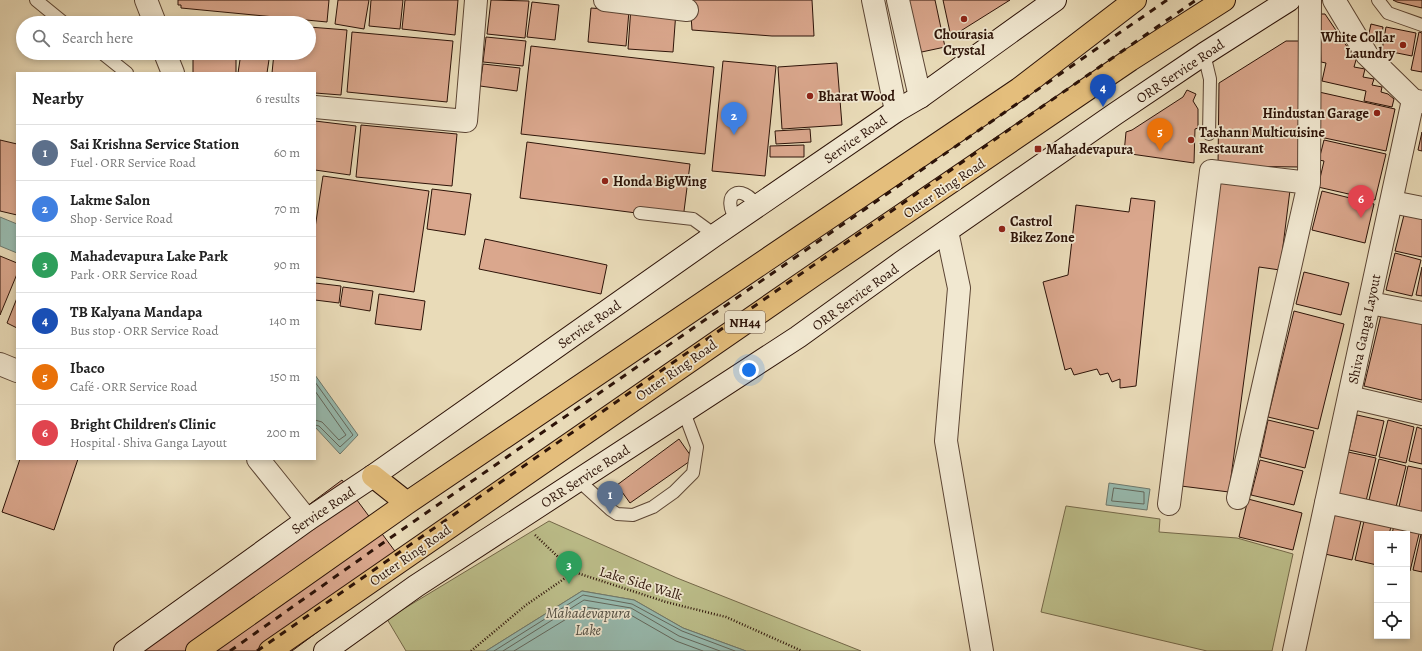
<!DOCTYPE html>
<html lang="en">
<head>
<meta charset="utf-8">
<style>
  body { margin:0; font-family:Alegreya,serif; background:#f2f2f2; color:#222 }
  .controls { position:absolute; right:12px; bottom:12px; display:grid; overflow:hidden; border-radius:0px; box-shadow:0 2px 6px #0003 }
  .controls button { width:36px; height:36px; display:grid; place-items:center; padding:0; border:0; border-bottom:1px solid #e0e0e0; background:#fff; color:#222; font:20px sans-serif }
  .you { position:absolute; left:749px; top:370px; width:14px; height:14px; margin:-10px; border:3px solid #fff; border-radius:50%; background:#1a73e8; box-shadow:0 0 0 6px #1a73e833 }
  .badge { display:grid; place-items:center; width:26px; height:26px; border-radius:50%; background:#8f2418; color:#fff; font-size:13px; font-weight:700 }
  .pin { position:absolute; translate:-50% -33px; filter:drop-shadow(0 1px 2px #0008) }
  .pin::after { content:''; position:absolute; top:21px; width:14px; height:12px; background:inherit; clip-path:polygon(0 0,100% 0,50% 100%) }
  .list { margin:0; padding:0; list-style:none }
  h2 { display:flex; justify-content:space-between; align-items:center; height:52px; margin:0; padding:0 16px; font-size:17px }
  h2 small { font-size:13px; font-weight:400; color:#767676 }
  .list li { display:grid; grid-template-columns:26px 1fr auto; gap:12px; align-items:center; box-sizing:border-box; height:56px; padding:0 16px; border-top:1px solid #e0e0e0 }
  .list b { display:block; font-size:15px; white-space:nowrap }
  .list p { margin:0; font-size:13px; white-space:nowrap; color:#767676 }
  .list em { font-size:13px; font-style:normal; color:#767676 }
  .icon { flex:none; width:22px; height:22px; fill:none; stroke:currentColor; stroke-width:2; stroke-linecap:round; stroke-linejoin:round }
  .map { position:relative; flex:none; width:1422px; height:651px; overflow:hidden }
  .search { position:absolute; background:#fff; box-shadow:0 2px 6px #0003; left:16px; top:16px; width:300px; height:44px; display:flex; align-items:center; gap:10px; box-sizing:border-box; padding:0 14px; border-radius:22px; color:#767676; font-size:15px }
  .panel { position:absolute; background:#fff; box-shadow:0 2px 6px #0003; left:16px; top:72px; width:300px; height:388px; border-radius:0px }
  .map>svg:first-child { display:block }
  .green { fill:#bcbe8a; stroke:#746849 }
  .water { fill:#97bbb0; stroke:#6d786d }
  .lines { fill:none; stroke-linecap:round; stroke-linejoin:round }
  .shore { stroke:#62675c; stroke-width:1 }
  .building { fill:#daa78d; stroke:#2d1308 }
  .lane-casing { stroke:#5c4534; stroke-width:14 }
  .street-casing { stroke:#5c4534; stroke-width:24 }
  .secondary-casing { stroke:#2d1308; stroke-width:24 }
  .highway-casing { stroke:#2d1308; stroke-width:24 }
  .path { stroke:#2d1308; stroke-width:2.5; stroke-dasharray:1 2; stroke-linecap:butt }
  .lane { stroke:#f1e8d1; stroke-width:12 }
  .street { stroke:#f1e8d1; stroke-width:22 }
  .secondary { stroke:#f1e8d1; stroke-width:22 }
  .highway { stroke:#e4be7c; stroke-width:22 }
  .rail { stroke:#2d1308; stroke-width:3; stroke-dasharray:7 7; stroke-linecap:butt }
  .poi-dot { fill:#8f2418; stroke:#f1e8d1; stroke-width:1.5 }
  .labels { text-anchor:middle; stroke-width:3.5; stroke-linejoin:round; paint-order:stroke }
  .shield { fill:#f1e8d1; stroke:#685344; stroke-width:1 }
  .shield-label { font-size:13px; font-weight:bold; fill:#2d1308 }
  .poi-label { font-size:14px; font-weight:bold; fill:#2d1308; stroke:#f1e8d1; text-anchor:start }
  .street-label { font-size:14px; fill:#2d1308; stroke:#f1e8d1 }
  .water-label { font-size:15px; font-style:italic; fill:#524e43; stroke:#f1e8d1 }
</style>
</head>
<body>
<div class="map">
<svg width="1422" height="651" viewBox="0 0 1422 651">
  <rect width="100%" height="100%" fill="#e9dbb8"/>
  <filter id="stains"><feTurbulence type="fractalNoise" baseFrequency=".005" numOctaves="4"/><feColorMatrix values="0 0 0 0 .2 0 0 0 0 .09 0 0 0 0 .02 0 0 0 .5 -.17"/></filter>
  <radialGradient id="worn" r=".72"><stop offset=".6" stop-color="#630" stop-opacity="0"/><stop offset="1" stop-color="#630" stop-opacity=".3"/></radialGradient>
  <path class="green" d="M1066,506L1160,519L1159,532L1237,538L1293,554L1272,651H1207L1041,612Z
    M549,521L677,578L861,651H746L683,628L634,600L582,591L486,651H406L387,619Z"/>
  <path class="water" d="M0,217L17,224V253L0,246Z
    M315,375L358,435L340,454L315,427Z
    M1109,483L1150,489L1147,510L1106,505Z
    M582,591L634,600L683,628L746,651H486Z"/>
  <g class="lines">
    <path class="shore" d="M315,382L353,435L340,447L319,426L315,425
      M315,391L346,435L339,440L322,422L315,420
      M1114,488L1144,492V504L1112,501Z
      M494,651L583,595L632,604L682,631L735,651
      M503,651L584,600L631,608L679,636L720,651
      M514,651L586,607L629,614L676,641L703,651"/>
  </g>
  <path class="building" d="M178,0H329L327,22L181,8V5H178Z
    M338,0H369L364,29L335,24Z
    M371,0H403L400,29L369,26Z
    M405,0H458L455,35L402,29Z
    M491,0L529,1L525,38L487,34Z
    M690,0H812L814,36H772L692,30Z
    M906,0H935L945,47L917,53Z
    M943,0H1010L951,37Z
    M1393,0H1422V8L1397,2Z
    M532,2L559,5L555,40L527,37Z
    M631,7L676,11L673,52L628,49Z
    M591,8L629,11L626,46L588,42Z
    M1319,14H1325L1356,60L1354,67L1365,69L1363,77L1374,79L1372,85L1382,87L1381,92L1388,94L1394,99L1392,107L1364,101L1366,91L1322,81L1326,63L1321,62Z
    M1371,24L1383,27L1381,41L1368,38Z
    M309,27L347,30L341,95L315,93V73H272L274,53H309Z
    M1386,27L1416,33L1412,56L1382,50Z
    M352,32L453,41L447,102L347,92Z
    M1419,32L1422,33V72L1411,70Z
    M486,37L526,41L523,66L483,62Z
    M1286,41H1301L1300,167L1218,166L1219,83Z
    M531,46L714,67L705,154L521,134Z
    M193,53H236V73H193Z
    M241,53H270L267,73H238Z
    M723,61L776,66L765,176L712,171Z
    M837,63L842,125L782,129L778,67Z
    M483,64L520,68L517,91L480,86Z
    M1187,90L1196,94L1193,101L1198,109V128L1195,129L1194,163L1124,153L1126,132L1132,130L1183,97Z
    M1319,92L1395,109L1386,151L1320,137Z
    M315,121L356,126L350,175L315,170Z
    M361,125L457,134L452,186L356,177Z
    M810,129L811,142L776,144L775,131Z
    M1422,132V151L1418,150Z
    M0,140L17,144V215L0,211Z
    M1324,140L1386,154L1375,200L1318,187L1324,161L1319,160Z
    M527,142L690,164L683,219L520,198Z
    M804,145V157H770V146Z
    M323,176L429,191L414,292L315,277V228Z
    M1213,180L1290,190L1280,270L1259,267L1229,492L1173,485Z
    M432,189L471,194L465,235L427,229Z
    M1322,191L1374,204L1365,243L1312,230Z
    M1131,198L1155,201L1136,386L1120,388V379L1112,382L1108,373L1100,375L1097,369L1074,375L1071,368L1065,370L1043,282L1068,275L1076,205L1129,212Z
    M1404,215L1422,219V257L1395,251Z
    M485,239L607,265L601,294L479,269Z
    M1395,253L1421,260L1412,296L1386,290Z
    M0,256L17,263V274L0,315Z
    M1422,267V296L1416,295Z
    M1304,272L1349,283L1341,315L1296,304Z
    M315,283L341,286L339,303L315,300Z
    M343,287L373,291L370,311L340,306Z
    M379,294L425,301L421,330L375,324Z
    M17,298V328L7,323Z
    M1294,311L1344,324L1318,429L1268,417Z
    M1381,315L1422,324V400L1364,386Z
    M1357,415L1384,421L1376,456L1349,450Z
    M1268,420L1314,431L1305,468L1260,457Z
    M1388,420L1414,427L1406,463L1379,457Z
    M1417,427L1422,429V464L1409,461Z
    M679,439L693,459L630,503L617,485Z
    M1348,452L1376,458L1366,501L1338,495Z
    M20,459H78L54,530L2,512Z
    M1379,459L1406,466L1396,507L1369,500Z
    M1260,460L1303,471L1294,505L1251,495Z
    M1408,466L1422,469V513L1399,507Z
    M342,480L406,566L292,651H113Z
    M1248,499L1302,513L1293,550L1239,537Z
    M1334,514L1361,521L1352,560L1325,554Z
    M1364,521L1391,527L1389,534H1377V565L1355,560Z
    M1394,525L1420,530L1410,571H1407V534H1392Z
    M1422,530V572L1413,570Z"/>
  <g class="lines">
    <g class="lane-casing">
      <path id="lane" d="M36,0L64,23
        M1378,0L1388,13L1422,25
        M102,53L127,73
        M1204,54L1210,79L1209,134
        M640,213L693,219L715,235
        M737,221C719,194 741,181 758,207
        M578,480L611,510L617,514L633,515L653,507L674,492L693,473L697,447L684,412"/>
    </g>
    <g class="street-casing">
      <path id="street" d="M146,0L155,23
        M605,0L687,10
        M873,0L896,111
        M898,0L920,97
        M1334,0L1367,55L1413,100L1422,102
        M165,53L173,73
        M315,107L466,121L476,0
        M1392,202L1422,208
        M947,231L959,288L946,441L982,651
        M1370,303L1422,313
        M0,364L17,371
        M1349,397L1422,414
        M258,459L307,520
        M1238,498L1309,183L1310,0
        M1326,502L1422,523
        M1169,504L1211,171L1309,183
        M1294,651L1413,100"/>
    </g>
    <g class="secondary-casing">
      <path id="secondary" d="M125,651L307,520L373,476L715,235L896,111L920,97L1055,0
        M325,651L416,586L798,337L902,262L1115,114L1204,54L1289,0"/>
    </g>
    <g class="highway-casing">
      <path id="highway" d="M373,476L407,503
        M197,651L407,503L1019,89L1135,0
        M270,651L814,275L1130,60L1224,0"/>
    </g>
    <path class="path" d="M535,535L574,572
      M471,651L526,605L574,572L666,602L726,617L802,651"/>
    <use href="#lane" class="lane"/>
    <use href="#street" class="street"/>
    <use href="#secondary" class="secondary"/>
    <use href="#highway" class="highway"/>
    <path class="rail" d="M230,651L400,531L1167,0
      M257,651L1196,0"/>
  </g>
  <g class="poi-dot">
    <circle cx="964" cy="19" r="4"/>
    <circle cx="1403" cy="45" r="4"/>
    <circle cx="810" cy="96" r="4"/>
    <circle cx="1377" cy="113" r="4"/>
    <circle cx="1191" cy="140" r="4"/>
    <rect x="1034" y="145" width="8" height="8" rx="2"/>
    <circle cx="605" cy="181" r="4"/>
    <circle cx="1002" cy="229" r="4"/>
  </g>
  <g class="labels">
    <rect class="shield" x="725" y="311" width="40" height="22" rx="3"/>
    <g class="shield-label">
      <text x="745" y="327">NH44</text>
    </g>
    <g class="poi-label">
      <text x="964" y="39" text-anchor="middle">Chourasia<tspan x="964" dy="16">Crystal</tspan></text>
      <text x="1395" y="42" text-anchor="end">White Collar<tspan x="1395" dy="16">Laundry</tspan></text>
      <text x="818" y="101">Bharat Wood</text>
      <text x="1369" y="118" text-anchor="end">Hindustan Garage</text>
      <text x="1199" y="137">Tashann Multicuisine<tspan x="1199" dy="16">Restaurant</tspan></text>
      <text x="1046" y="154">Mahadevapura</text>
      <text x="613" y="186">Honda BigWing</text>
      <text x="1010" y="226">Castrol<tspan x="1010" dy="16">Bikez Zone</tspan></text>
    </g>
    <g class="street-label">
      <text transform="translate(1180 71) rotate(-34)" y="5">ORR Service Road</text>
      <text transform="translate(855 139) rotate(-35)" y="5">Service Road</text>
      <text transform="translate(944 188) rotate(-34)" y="5">Outer Ring Road</text>
      <text transform="translate(855 297) rotate(-36)" y="5">ORR Service Road</text>
      <text transform="translate(589 324) rotate(-35)" y="5">Service Road</text>
      <text transform="translate(1364 329) rotate(-78)" y="5">Shiva Ganga Layout</text>
      <text transform="translate(676 370) rotate(-35)" y="5">Outer Ring Road</text>
      <text transform="translate(585 476) rotate(-33)" y="5">ORR Service Road</text>
      <text transform="translate(323 510) rotate(-34)" y="5">Service Road</text>
      <text transform="translate(410 555) rotate(-35)" y="5">Outer Ring Road</text>
      <text transform="translate(641 583) rotate(17)" y="5">Lake Side Walk</text>
    </g>
    <g class="water-label">
      <text x="588" y="618">Mahadevapura<tspan x="588" dy="17">Lake</tspan></text>
    </g>
  </g>
  <rect width="100%" height="100%" filter="url(#stains)"/>
  <rect width="100%" height="100%" fill="url(#worn)"/>
</svg>
<div class="controls">
<button>+</button>
<button>−</button>
<button><svg class="icon" aria-label="locate" viewBox="0 0 24 24"><circle cx="12" cy="12" r="6"/><path d="M12 2v4M12 18v4M2 12h4M18 12h4"/></svg></button>
</div>
<div class="you"></div>
<div class="pin badge" style="left:610px;top:514px;background:#5c6f8a">1</div>
<div class="pin badge" style="left:734px;top:135px;background:#3f7fe0">2</div>
<div class="pin badge" style="left:569px;top:584px;background:#2e9e5b">3</div>
<div class="pin badge" style="left:1103px;top:107px;background:#1a4fb4">4</div>
<div class="pin badge" style="left:1160px;top:151px;background:#e8710a">5</div>
<div class="pin badge" style="left:1361px;top:218px;background:#e0444e">6</div>
<div class="search"><svg class="icon" aria-label="search" viewBox="0 0 24 24"><circle cx="10" cy="10" r="6"/><path d="M15 15l6 6"/></svg>Search here</div>
<section class="panel">
<h2>Nearby<small>6 results</small></h2>
<ul class="list">
<li><span class="badge" style="background:#5c6f8a">1</span><div><b>Sai Krishna Service Station</b><p>Fuel · ORR Service Road</p></div><em>60 m</em></li>
<li><span class="badge" style="background:#3f7fe0">2</span><div><b>Lakme Salon</b><p>Shop · Service Road</p></div><em>70 m</em></li>
<li><span class="badge" style="background:#2e9e5b">3</span><div><b>Mahadevapura Lake Park</b><p>Park · ORR Service Road</p></div><em>90 m</em></li>
<li><span class="badge" style="background:#1a4fb4">4</span><div><b>TB Kalyana Mandapa</b><p>Bus stop · ORR Service Road</p></div><em>140 m</em></li>
<li><span class="badge" style="background:#e8710a">5</span><div><b>Ibaco</b><p>Café · ORR Service Road</p></div><em>150 m</em></li>
<li><span class="badge" style="background:#e0444e">6</span><div><b>Bright Children's Clinic</b><p>Hospital · Shiva Ganga Layout</p></div><em>200 m</em></li>
</ul>
</section>
</div>
</body>
</html>
